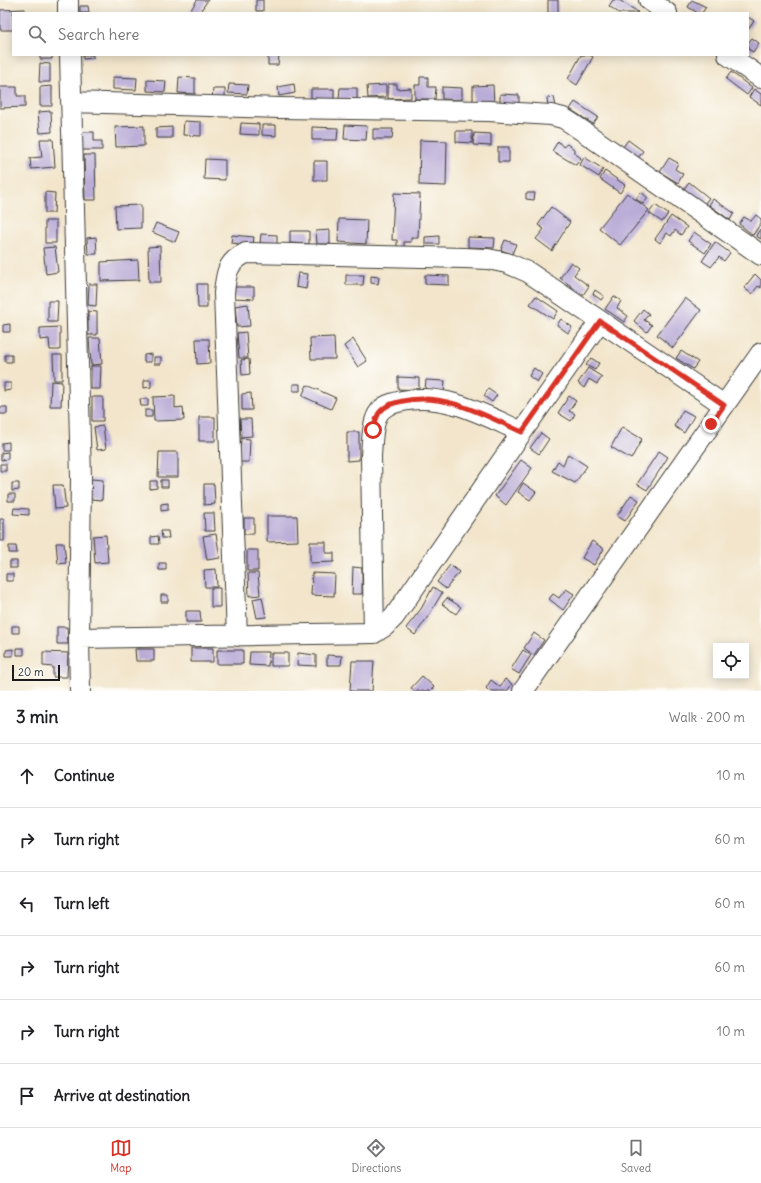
<!DOCTYPE html>
<html lang="en">
<head>
<meta charset="utf-8">
<style>
  body { margin:0; font-family:Delius,sans-serif; background:#f2f2f2; color:#202124 }
  .controls { position:absolute; right:12px; bottom:12px; display:grid; overflow:hidden; border-radius:0px; box-shadow:0 2px 10px #0003 }
  .controls button { width:36px; height:36px; display:grid; place-items:center; padding:0; border:0; border-bottom:1px solid #e0e0e0; background:#fff; color:#202124; font:20px sans-serif }
  .scale { position:absolute; left:12px; bottom:10px; width:48px; box-sizing:border-box; padding-left:4px; border:2px solid #1c1c1c; border-top:0; font-size:11px; line-height:14px; white-space:nowrap; color:#1c1c1c; -webkit-text-stroke:3px #fdfcf7; paint-order:stroke }
  .stop { position:absolute; width:12px; height:12px; margin:-9px; border:3px solid #d93025; border-radius:50%; background:#fff }
  .stop.end { background:#d93025; border-color:#fff; box-shadow:0 1px 4px #0008 }
  .list { margin:0; padding:0; list-style:none }
  h2 { display:flex; justify-content:space-between; align-items:center; height:52px; margin:0; padding:0 16px; font-size:17px }
  h2 small { font-size:13px; font-weight:400; color:#757577 }
  .list li { display:grid; grid-template-columns:26px 1fr auto; gap:12px; align-items:center; box-sizing:border-box; height:64px; padding:0 16px; border-top:1px solid #e0e0e0 }
  .list b { display:block; font-size:15px; white-space:nowrap }
  .list em { font-size:13px; font-style:normal; color:#757577 }
  .icon { flex:none; width:22px; height:22px; fill:none; stroke:currentColor; stroke-width:2; stroke-linecap:round; stroke-linejoin:round }
  .map { position:relative; flex:none; width:761px; height:691px; overflow:hidden }
  .search { position:absolute; background:#fff; box-shadow:0 2px 10px #0003; left:12px; right:12px; top:12px; height:44px; display:flex; align-items:center; gap:10px; box-sizing:border-box; padding:0 14px; border-radius:0px; color:#757577; font-size:15px }
  .sheet { height:436px; background:#fff }
  nav { display:flex; justify-content:space-around; align-items:center; box-sizing:border-box; height:56px; border-top:1px solid #e0e0e0; background:#fff; font-size:11px; color:#757577 }
  nav a { display:grid; justify-items:center; gap:2px }
  nav .on { color:#d93025 }
  .map>svg:first-child { display:block }
  .building { fill:#b9acd7 }
  .lines { fill:none; stroke-linecap:round; stroke-linejoin:round }
  .street-casing { stroke:#3c3a36; stroke-width:22 }
  .street { stroke:#fff; stroke-width:20 }
  .route { stroke:#d93025; stroke-width:5 }
</style>
</head>
<body>
<div class="map">
<svg width="761" height="691" viewBox="0 0 761 691">
  <rect width="100%" height="100%" fill="#fdfcf7"/>
  <filter id="ink" filterUnits="userSpaceOnUse"><feTurbulence type="fractalNoise" baseFrequency=".025" numOctaves="2"/><feDisplacementMap in="SourceGraphic" scale="8" xChannelSelector="R" yChannelSelector="G"/><feConvolveMatrix kernelMatrix="1 2 1 2 8 2 1 2 1" color-interpolation-filters="sRGB"/></filter>
  <filter id="wash" filterUnits="userSpaceOnUse"><feTurbulence type="fractalNoise" baseFrequency=".012" numOctaves="4" result="noise"/><feDisplacementMap in="SourceGraphic" scale="16" xChannelSelector="R" yChannelSelector="G"/><feGaussianBlur stdDeviation="0.9" result="paint"/><feColorMatrix in="noise" values="0 0 0 0 0 0 0 0 0 0 0 0 0 0 0 0 0 1.4 0 .05"/><feComposite in="paint" operator="in"/></filter>
  <g filter="url(#wash)">
    <rect width="100%" height="100%" fill="#f2e5cb"/>
    <g id="blocks">
      <path class="building" d="M197,0H208L199,13H189Z
        M256,0H263V11H256Z
        M548,0H558V13H548Z
        M613,0H619L638,12L637,13H619L609,6Z
        M692,0L706,7L702,13H698L688,7Z
        M80,6H88L89,13H80Z
        M25,9V13H13V30H0V10Z
        M748,17L754,21L748,30Z
        M752,38L759,43L753,52L748,49V43Z
        M40,55H52V59H40Z
        M83,55H93V58L83,59Z
        M268,55H279L278,65H268Z
        M581,55H590L593,57L577,85L568,79Z
        M40,63L50,64V82H39Z
        M731,72L752,88L747,95L726,79Z
        M113,77L137,78L136,90L113,89Z
        M179,77L195,78V94L178,93Z
        M420,77H428V87H436L435,99H415V85H420Z
        M147,80L166,81L165,92L147,91Z
        M229,84L248,85L247,94L228,93Z
        M294,84L295,93L279,96L278,87Z
        M388,84H397V89L411,88V98L388,99Z
        M386,85V97L368,98L367,86Z
        M493,85L494,104L473,105V86Z
        M52,86V106H40V87Z
        M0,87H17V96H25V107L0,108Z
        M442,87L462,88V100L442,99Z
        M340,88H357V99H339Z
        M213,89H225V100H212Z
        M311,89H334V99L311,98Z
        M754,89L761,94V105L749,97Z
        M500,94L519,95V107L500,106Z
        M554,97L556,106L548,107L547,98Z
        M575,102L598,117L593,124L570,109Z
        M51,111L52,132L40,133L38,112Z
        M184,121L201,122V136L183,135Z
        M241,123L259,124V135L240,134Z
        M262,125H276V136L262,135Z
        M345,125L367,126L366,140L344,139Z
        M144,126V146L116,147L115,127Z
        M172,127V138H156V128Z
        M312,127L338,128L337,140H312Z
        M373,129H393L392,139H373Z
        M456,131H472V143L456,142Z
        M82,132H94V141H102V150H82Z
        M474,133L491,134V146L473,145Z
        M40,139H53L55,167L31,169L30,158L42,157Z
        M420,140L447,141L446,186L419,185Z
        M628,140L643,151L638,158L623,147Z
        M558,141L563,147L567,144L574,149V153L581,158L576,165L552,151Z
        M498,147H509V162H498Z
        M84,155H95L96,200H85Z
        M584,157L603,169L599,177L580,165Z
        M669,158L678,163L675,169L683,174L678,183L660,172Z
        M205,159L225,160V180L204,179Z
        M314,161H327V180H314Z
        M605,171L625,185L620,193L600,179Z
        M689,182L709,198L704,204L684,189Z
        M45,192L55,193L54,213H45Z
        M641,192L648,198L643,204L636,199Z
        M394,193L420,194L418,238H411V242H404V247H397V240H392Z
        M526,193H535L534,200L526,199Z
        M627,193L649,210L620,245L599,228Z
        M713,199L734,213L730,220L709,205Z
        M141,205V228L116,229L115,206Z
        M655,205L668,214L662,222L649,213Z
        M551,207L570,222L552,251L536,239L544,229L538,225Z
        M756,215L761,219V223L753,235L739,224L744,217L751,221Z
        M671,216L687,227L681,235L675,230L671,236L667,233L660,243L655,239Z
        M339,219L367,220L366,244L338,242Z
        M45,221H56V243H45Z
        M156,223L179,232L175,242L152,232Z
        M760,229L761,230V239L756,236Z
        M330,230V244H317L316,231Z
        M290,231H309V244L290,243Z
        M694,232L711,244L705,253L688,241Z
        M261,234L277,235V244L260,243Z
        M232,235L254,237L253,245L231,243Z
        M439,236V244H425V237Z
        M96,237L97,254H88L87,238Z
        M468,237L495,238L494,248L468,247Z
        M505,240L516,244L512,254L501,250Z
        M715,242L730,253L724,261L719,257L711,267L702,261Z
        M160,246L161,282H149L148,247Z
        M55,247L58,272L46,274L43,248Z
        M138,260L139,280L101,281V262Z
        M571,262L579,268L574,275L589,286L583,295L560,278Z
        M298,273L308,274L306,289L296,287Z
        M755,274L761,280V288L758,286L752,294L744,288Z
        M346,275H364L363,285H346Z
        M425,275L449,276V285L425,284Z
        M371,276L379,277L378,284L371,283Z
        M89,284H97L96,306L88,305Z
        M197,284H207V308H198Z
        M235,287H254V299L234,298Z
        M595,290L604,296L601,300L593,294Z
        M536,296L558,311L553,319L530,304Z
        M614,296L621,301L617,308L628,316L624,322L605,309Z
        M685,298L701,310L673,348L657,335Z
        M48,301H58L57,322H48Z
        M248,304L250,326L237,327L235,306Z
        M643,309L649,314L644,320L652,325L647,332L634,321Z
        M88,311L97,312V335H88Z
        M561,319L572,327L568,333L557,325Z
        M10,324V332H3V325Z
        M60,327V350H50L49,339L40,340V328Z
        M246,332L248,358H239L237,333Z
        M334,337L335,359H311L310,338Z
        M89,338H100L102,364L91,365Z
        M196,339H209L210,363L197,364Z
        M353,339L367,361L358,367L344,346Z
        M681,351L698,362L693,369L676,358Z
        M151,354V362H144V355Z
        M5,355H12V362H5Z
        M53,355H62V380H54Z
        M154,357H161V364H154Z
        M591,358L599,363L595,370L586,365Z
        M249,359L250,374L242,375L241,360Z
        M91,366H101L100,389H91Z
        M534,368L542,374L537,382L529,376Z
        M588,368L602,377L597,384L589,379L584,388L578,383Z
        M398,377L419,378V390L398,389Z
        M144,380H151V387L144,388Z
        M426,380L445,381L444,392L425,390Z
        M51,381L62,382L61,406H50Z
        M4,383H11V390L4,391Z
        M293,384H300V391H293Z
        M307,385L336,398L331,409L302,396Z
        M488,389L497,395L492,402L484,396Z
        M251,393L252,410H242V394Z
        M175,396V408L183,407L184,420L154,421L153,397Z
        M569,396L576,401L569,411L575,414L571,421L558,413Z
        M92,397H103V421H92Z
        M140,399H148V406H141Z
        M0,407H7V414H0Z
        M145,410H152V417H145Z
        M683,410L694,416L684,433L674,426Z
        M199,417H215V441H199Z
        M240,419H251L252,436L241,437Z
        M103,426L106,449L97,450L94,427Z
        M622,427L642,439L631,459L611,447Z
        M347,432H359V460L347,461Z
        M541,433L549,439L539,454L530,448Z
        M241,438L250,439L249,462H239Z
        M9,442V450H2V443Z
        M659,451L668,457L647,490L637,484Z
        M8,452V459L1,460V453Z
        M159,452H178V477H158Z
        M568,454L587,466L575,483L552,471L558,461L563,465Z
        M521,460L532,468L506,505L495,496Z
        M0,464H6V471H0Z
        M91,479L103,480L102,500L90,499Z
        M161,480H168V487H161Z
        M150,481H157V488L150,489Z
        M12,483H19V490L12,491Z
        M523,483L536,492L530,500L518,492Z
        M204,484H214L215,504L204,505Z
        M53,485H63L66,508L55,509Z
        M8,494H15V501H8Z
        M631,495L639,500L625,521L617,516Z
        M168,503V510L161,511V504Z
        M14,508L29,509V515L13,514Z
        M204,513H214L215,531H205Z
        M267,516H297L298,541L267,542Z
        M244,518H254V534H244Z
        M0,519H4V541H0Z
        M161,531H168L169,538H162Z
        M216,534L220,558L207,560L203,536Z
        M106,535L108,562L95,563L93,536Z
        M158,536L159,544H151V537Z
        M592,541L604,549L594,565L582,558Z
        M310,542H326V553H334V562L310,563Z
        M56,543H64L66,563L58,564Z
        M9,546H16L17,553H9Z
        M247,550H258V571H247Z
        M10,561H17V568H10Z
        M159,563H166V570H159Z
        M450,565L459,572L446,589L437,582Z
        M353,567L362,568V594H352Z
        M216,569L217,587H205L204,570Z
        M248,573H258L260,595L249,596Z
        M312,573L335,574L334,596L311,595Z
        M6,574H13V581H6Z
        M433,587L442,593L429,615L415,635L406,628L421,609Z
        M211,588H220V607H211Z
        M566,589L574,594L563,610L549,599L553,594L559,598Z
        M161,595H168V602H161Z
        M262,597L266,617L257,618L253,599Z
        M447,598L461,607L456,614L442,604Z
        M186,611H200L201,622H186Z
        M12,626H19V633H12Z
        M57,627H67L68,644H57Z
        M534,633L544,640L534,655L524,648Z
        M17,648H24V655H17Z
        M191,648H213V662H191Z
        M13,649V656H6V650Z
        M135,649H154V661H136Z
        M217,650H243V664H217Z
        M523,650L531,655L519,674L511,669Z
        M43,652L68,653L67,677H53V667L43,666Z
        M250,652H269L268,666L249,665Z
        M271,653H288V666H271Z
        M298,653L316,655V666L297,665Z
        M327,655L342,656L341,665H327Z
        M352,661H374L372,691H350Z
        M422,676L434,687L430,691H415L411,688Z
        M505,679L512,684L507,691H489L486,688L491,680L500,687Z"/>
    </g>
  </g>
  <g filter="url(#ink)">
    <use href="#blocks" fill-opacity="0" stroke="#3c3a36" stroke-width="1"/>
    <g class="lines">
      <g class="street-casing">
        <path id="street" d="M68,0V13
          M649,0L667,13
          M70,55L81,478L79,638L80,691
          M728,55L761,78
          M71,102L280,108L489,111L551,115L563,118L571,123L761,255
          M374,633L371,456C372,444 372,424 378,414C383,405 393,403 402,401C445,392 484,415 522,432
          M237,636L224,293C226,273 227,262 246,253L465,258L488,259L507,263L528,272L724,405
          M79,638L374,633L385,626L394,617L522,432L600,321
          M523,691L761,353"/>
      </g>
      <use href="#street" class="street"/>
    </g>
  </g>
  <g class="lines" filter="url(#ink)">
    <path class="route" d="M373,430C375,425 376,417 379,413C385,405 393,403 403,401C445,392 484,415 522,432L600,321L724,405L711,424"/>
  </g>
</svg>
<div class="controls">
<button><svg class="icon" aria-label="locate" viewBox="0 0 24 24"><circle cx="12" cy="12" r="6"/><path d="M12 2v4M12 18v4M2 12h4M18 12h4"/></svg></button>
</div>
<div class="scale">20 m</div>
<div class="stop" style="left:373px;top:430px"></div>
<div class="stop end" style="left:711px;top:424px"></div>
<div class="search"><svg class="icon" aria-label="search" viewBox="0 0 24 24"><circle cx="10" cy="10" r="6"/><path d="M15 15l6 6"/></svg>Search here</div>
</div>
<section class="sheet">
<h2>3 min<small>Walk · 200 m</small></h2>
<ul class="list">
<li><svg class="icon" aria-label="ahead" viewBox="0 0 24 24"><path d="M12 20V5M6 11l6-6 6 6"/></svg><div><b>Continue</b></div><em>10 m</em></li>
<li><svg class="icon" aria-label="right" viewBox="0 0 24 24"><path d="M7 20v-9h11M14 6l5 5-5 5"/></svg><div><b>Turn right</b></div><em>60 m</em></li>
<li><svg class="icon" aria-label="left" viewBox="0 0 24 24"><path d="M17 20v-9H6M10 6l-5 5 5 5"/></svg><div><b>Turn left</b></div><em>60 m</em></li>
<li><svg class="icon" aria-label="right" viewBox="0 0 24 24"><path d="M7 20v-9h11M14 6l5 5-5 5"/></svg><div><b>Turn right</b></div><em>60 m</em></li>
<li><svg class="icon" aria-label="right" viewBox="0 0 24 24"><path d="M7 20v-9h11M14 6l5 5-5 5"/></svg><div><b>Turn right</b></div><em>10 m</em></li>
<li><svg class="icon" aria-label="arrive" viewBox="0 0 24 24"><path d="M6 21V4h12l-3 4 3 4H6"/></svg><div><b>Arrive at destination</b></div></li>
</ul>
</section>
<nav>
<a class="on"><svg class="icon" aria-label="map" viewBox="0 0 24 24"><path d="M3 6l6-2 6 2 6-2v14l-6 2-6-2-6 2zM9 4v14M15 6v14"/></svg>Map</a>
<a><svg class="icon" aria-label="directions" viewBox="0 0 24 24"><path d="M12 3l9 9-9 9-9-9zM9 14v-3h6M13 9l2 2-2 2"/></svg>Directions</a>
<a><svg class="icon" aria-label="saved" viewBox="0 0 24 24"><path d="M7 4h10v16l-5-4-5 4z"/></svg>Saved</a>
</nav>
</body>
</html>
